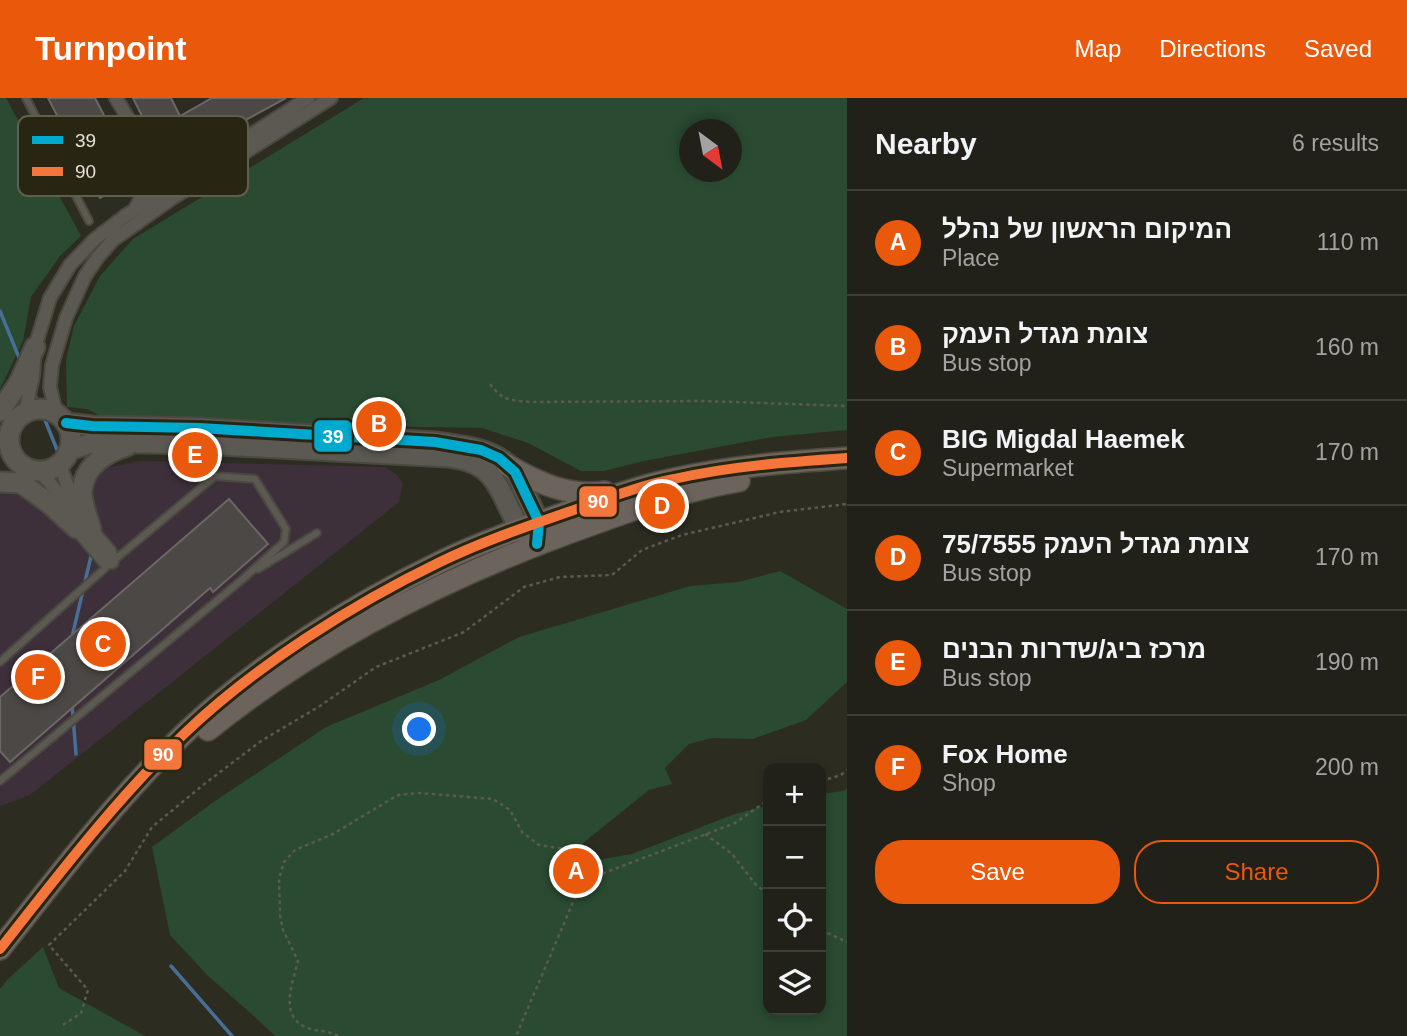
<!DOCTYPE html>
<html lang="en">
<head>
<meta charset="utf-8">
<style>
  body { margin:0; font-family:Helvetica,Heebo,sans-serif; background:#2e2e26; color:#f1f3f6 }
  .controls { position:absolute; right:21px; bottom:21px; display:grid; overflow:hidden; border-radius:14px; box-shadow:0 4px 10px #0003 }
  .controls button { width:63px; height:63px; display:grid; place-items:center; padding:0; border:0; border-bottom:2px solid #3f3e38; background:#222119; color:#f1f3f6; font:35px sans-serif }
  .compass { position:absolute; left:679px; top:21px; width:63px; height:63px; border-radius:50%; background:#222119; box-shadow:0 4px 10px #0003; rotate:148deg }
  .you { position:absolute; left:420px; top:632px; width:24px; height:24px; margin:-18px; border:5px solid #fff; border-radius:50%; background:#1a73e8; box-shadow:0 0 0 10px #1a73e833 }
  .badge { display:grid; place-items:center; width:46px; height:46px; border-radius:50%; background:#ea580c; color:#fff; font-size:23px; font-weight:700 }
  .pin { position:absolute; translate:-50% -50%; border:4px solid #fff; box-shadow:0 2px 7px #0006 }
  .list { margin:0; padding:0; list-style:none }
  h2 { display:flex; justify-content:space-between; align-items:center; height:91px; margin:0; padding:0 28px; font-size:30px }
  h2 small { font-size:23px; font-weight:400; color:#a2a3a2 }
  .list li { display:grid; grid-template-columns:46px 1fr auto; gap:21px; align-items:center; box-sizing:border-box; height:105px; padding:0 28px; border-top:2px solid #3f3e38 }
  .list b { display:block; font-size:26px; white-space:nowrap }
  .list p { margin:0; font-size:23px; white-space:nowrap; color:#a2a3a2 }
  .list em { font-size:23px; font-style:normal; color:#a2a3a2 }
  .actions { display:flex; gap:14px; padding:21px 28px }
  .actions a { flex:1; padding:16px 0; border:2px solid #ea580c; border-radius:28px; text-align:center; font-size:24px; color:#ea580c }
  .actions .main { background:#ea580c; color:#fff }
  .icon { flex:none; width:38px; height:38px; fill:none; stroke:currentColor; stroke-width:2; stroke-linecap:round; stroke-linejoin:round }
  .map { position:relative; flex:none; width:847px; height:938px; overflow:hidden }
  header { display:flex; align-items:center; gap:42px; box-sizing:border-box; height:98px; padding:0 35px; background:#ea580c; color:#fff }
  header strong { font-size:33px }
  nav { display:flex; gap:38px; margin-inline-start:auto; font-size:24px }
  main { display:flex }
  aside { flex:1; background:#222119 }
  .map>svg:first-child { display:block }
  .commercial { fill:#3d303a }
  .green { fill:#2a4a31; fill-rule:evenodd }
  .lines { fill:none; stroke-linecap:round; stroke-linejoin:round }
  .stream { stroke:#476e96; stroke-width:3.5 }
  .building { fill:#4c4845; stroke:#6c6765; stroke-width:2 }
  .service-casing { stroke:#4a493f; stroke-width:10 }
  .minor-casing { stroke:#4a493f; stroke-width:16 }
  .secondary-casing { stroke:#4a493f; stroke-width:23 }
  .trunk-casing { stroke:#4a493f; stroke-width:24 }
  .path { stroke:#5b5a52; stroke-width:2.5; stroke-dasharray:3.5 3.5; stroke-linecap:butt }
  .service { stroke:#5b5952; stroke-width:6 }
  .minor { stroke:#5b5952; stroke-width:12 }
  .secondary { stroke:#5b5952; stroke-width:19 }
  .trunk { stroke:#6c645c; stroke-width:21 }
  .bus-1-casing { stroke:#282512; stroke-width:16 }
  .bus-2-casing { stroke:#282512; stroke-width:16 }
  .bus-1 { stroke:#00a9ce; stroke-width:10 }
  .bus-2 { stroke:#f5763a; stroke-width:10 }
  .key { fill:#282512; stroke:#605e4d; stroke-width:2 }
  .key-label { font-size:19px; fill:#e4e2d6 }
  .line-badge { stroke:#282512; stroke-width:2.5 }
  .badge-label { font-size:19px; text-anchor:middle; font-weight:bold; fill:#fff }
</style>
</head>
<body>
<header>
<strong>Turnpoint</strong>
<nav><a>Map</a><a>Directions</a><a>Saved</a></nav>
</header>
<main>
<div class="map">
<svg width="847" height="938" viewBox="0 0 847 938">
  <rect width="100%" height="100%" fill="#2d2c21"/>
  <path class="commercial" d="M140,363L385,369L396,376L403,385L399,404L30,697L0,708V394L28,386Z"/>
  <path class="green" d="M0,0H6L81,138L60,158L31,199L23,243L0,291Z
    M364,0H847V332L772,339L644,363L604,373H581L528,345L482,330L139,324L101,318L87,311L67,309L66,262L74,228L100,178L133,141ZM690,32H732V74H690Z
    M780,473L847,511V584L806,622L753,641L712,640L689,646L665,670L672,686L649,692L583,745L590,763L632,756L732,717L768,707V912H821V696L843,693L847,690V938H275L255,919L208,878L170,837L152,749L215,703L326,629L439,582L519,539L690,488L738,484Z
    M43,849L59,890L145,938H0V891L8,881Z"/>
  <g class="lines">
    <path class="stream" d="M0,213L20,262
      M34,295L60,359
      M72,539L92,454
      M72,606L76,656
      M171,868L232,938"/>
  </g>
  <path class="building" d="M48,0H95L137,80L100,100Z
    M133,0H171L180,18L212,0H286L207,43L195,22L154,42Z
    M229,401L268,446L213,494L210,490L10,664L0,653V599Z"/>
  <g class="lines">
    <g class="service-casing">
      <path id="service" d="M26,0L89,123
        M258,471L317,435
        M0,564L112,464L215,378L255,381L286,431L284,444L244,480L0,683"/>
    </g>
    <g class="minor-casing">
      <path id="minor" d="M116,0C127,20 154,57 149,81C147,91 140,101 135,111
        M146,55C167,69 178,68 202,67
        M25,315L33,278L35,249L50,200L70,167L95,141L125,118L308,0
        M56,315L50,289L52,267L66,220L85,178L98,159L113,142L171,101L331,0
        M38,372L56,392L76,430L105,464H112L110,454L77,415L62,372L64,361"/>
    </g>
    <g class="secondary-casing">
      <path id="secondary" d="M9 342a31 31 0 1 1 62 0a31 31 0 1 1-62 0Z
        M0,313L19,285L35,249
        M66,325L92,328L199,330L435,344C463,348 499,350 516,376C521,384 524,393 528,401C535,415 539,422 538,438
        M69,352L96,344L200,346L448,359C455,360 463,361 470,364C499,374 504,405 519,429C522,433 527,437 531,440
        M0,384L21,385L50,406L76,430
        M91,431C88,420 81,404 82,392C85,367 105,355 127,348"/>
    </g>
    <g class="trunk-casing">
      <path id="trunk" d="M507,367C538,385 568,399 605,394
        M208,632C322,540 459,473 596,425C643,408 690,391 739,383
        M0,851C59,776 117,700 186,634C255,568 353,506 440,464C481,444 525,429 568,414C603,402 638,388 674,381C731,368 789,364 847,360"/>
    </g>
    <path class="path" d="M490,286C503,303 509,302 530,304L704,303L847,308
      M821,683L841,677L847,672
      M705,736L732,756L756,787L768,796
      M583,783L735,725L768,702
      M821,832L847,844
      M63,927L81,915L88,892L49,847L125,773L152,729L203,687L261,643L320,608L376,569L464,534L524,489L560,479L612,477L642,452L682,437L780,414L847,406
      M338,938C328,932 316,934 305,929C279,917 293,884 298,863L283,832L280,817L279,781L284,764L295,752L333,736L398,697L419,695L493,701L510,712L522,734L539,747L570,752L578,762L582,783L516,938"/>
    <use href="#service" class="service"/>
    <use href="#minor" class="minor"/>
    <use href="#secondary" class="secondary"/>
    <use href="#trunk" class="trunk"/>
    <g class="bus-1-casing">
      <path id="bus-1" d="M66,325L92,328L199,330L435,344L481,352L499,360L515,374L539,424L537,446"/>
    </g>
    <g class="bus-2-casing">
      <path id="bus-2" d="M0,851C59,776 117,700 186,634C255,568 353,506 440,464C481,444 525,429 568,414C603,402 638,388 674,381C731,368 789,364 847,360"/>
    </g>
    <use href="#bus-1" class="bus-1"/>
    <use href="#bus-2" class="bus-2"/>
  </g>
  <rect x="18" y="18" width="230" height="80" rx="10" class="key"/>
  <rect x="32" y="38" width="31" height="8" fill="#00a9ce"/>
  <rect x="32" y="69" width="31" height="9" fill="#f5763a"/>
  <g class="key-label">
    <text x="75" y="49">39</text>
    <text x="75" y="80">90</text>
  </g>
  <g class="line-badge">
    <rect x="313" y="321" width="40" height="34" rx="7" fill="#00a9ce"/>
    <rect x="578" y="387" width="40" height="33" rx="7" fill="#f5763a"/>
    <rect x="143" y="640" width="40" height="33" rx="7" fill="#f5763a"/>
  </g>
  <g class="badge-label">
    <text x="333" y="345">39</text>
    <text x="598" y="410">90</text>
    <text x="163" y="663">90</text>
  </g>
</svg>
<div class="controls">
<button>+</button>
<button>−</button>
<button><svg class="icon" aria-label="locate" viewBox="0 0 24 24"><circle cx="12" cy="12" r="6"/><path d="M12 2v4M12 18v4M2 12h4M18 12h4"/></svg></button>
<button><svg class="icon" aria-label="layers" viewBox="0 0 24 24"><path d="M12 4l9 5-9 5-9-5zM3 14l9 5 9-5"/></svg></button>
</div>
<svg class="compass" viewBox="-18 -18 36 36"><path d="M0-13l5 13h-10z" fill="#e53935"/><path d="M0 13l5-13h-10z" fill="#a2a3a2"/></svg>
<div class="you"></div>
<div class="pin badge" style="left:576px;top:773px">A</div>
<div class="pin badge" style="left:379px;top:326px">B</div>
<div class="pin badge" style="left:103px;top:546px">C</div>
<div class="pin badge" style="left:662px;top:408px">D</div>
<div class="pin badge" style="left:195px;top:357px">E</div>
<div class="pin badge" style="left:38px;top:579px">F</div>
</div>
<aside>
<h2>Nearby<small>6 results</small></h2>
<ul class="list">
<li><span class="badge">A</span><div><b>המיקום הראשון של נהלל</b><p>Place</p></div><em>110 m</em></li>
<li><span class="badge">B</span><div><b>צומת מגדל העמק</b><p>Bus stop</p></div><em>160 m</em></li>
<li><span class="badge">C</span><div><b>BIG Migdal Haemek</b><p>Supermarket</p></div><em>170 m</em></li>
<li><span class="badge">D</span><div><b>צומת מגדל העמק 75/7555</b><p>Bus stop</p></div><em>170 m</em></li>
<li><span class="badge">E</span><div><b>מרכז ביג/שדרות הבנים</b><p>Bus stop</p></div><em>190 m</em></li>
<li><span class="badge">F</span><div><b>Fox Home</b><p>Shop</p></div><em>200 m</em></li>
</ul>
<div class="actions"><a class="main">Save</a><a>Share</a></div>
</aside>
</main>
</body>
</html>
